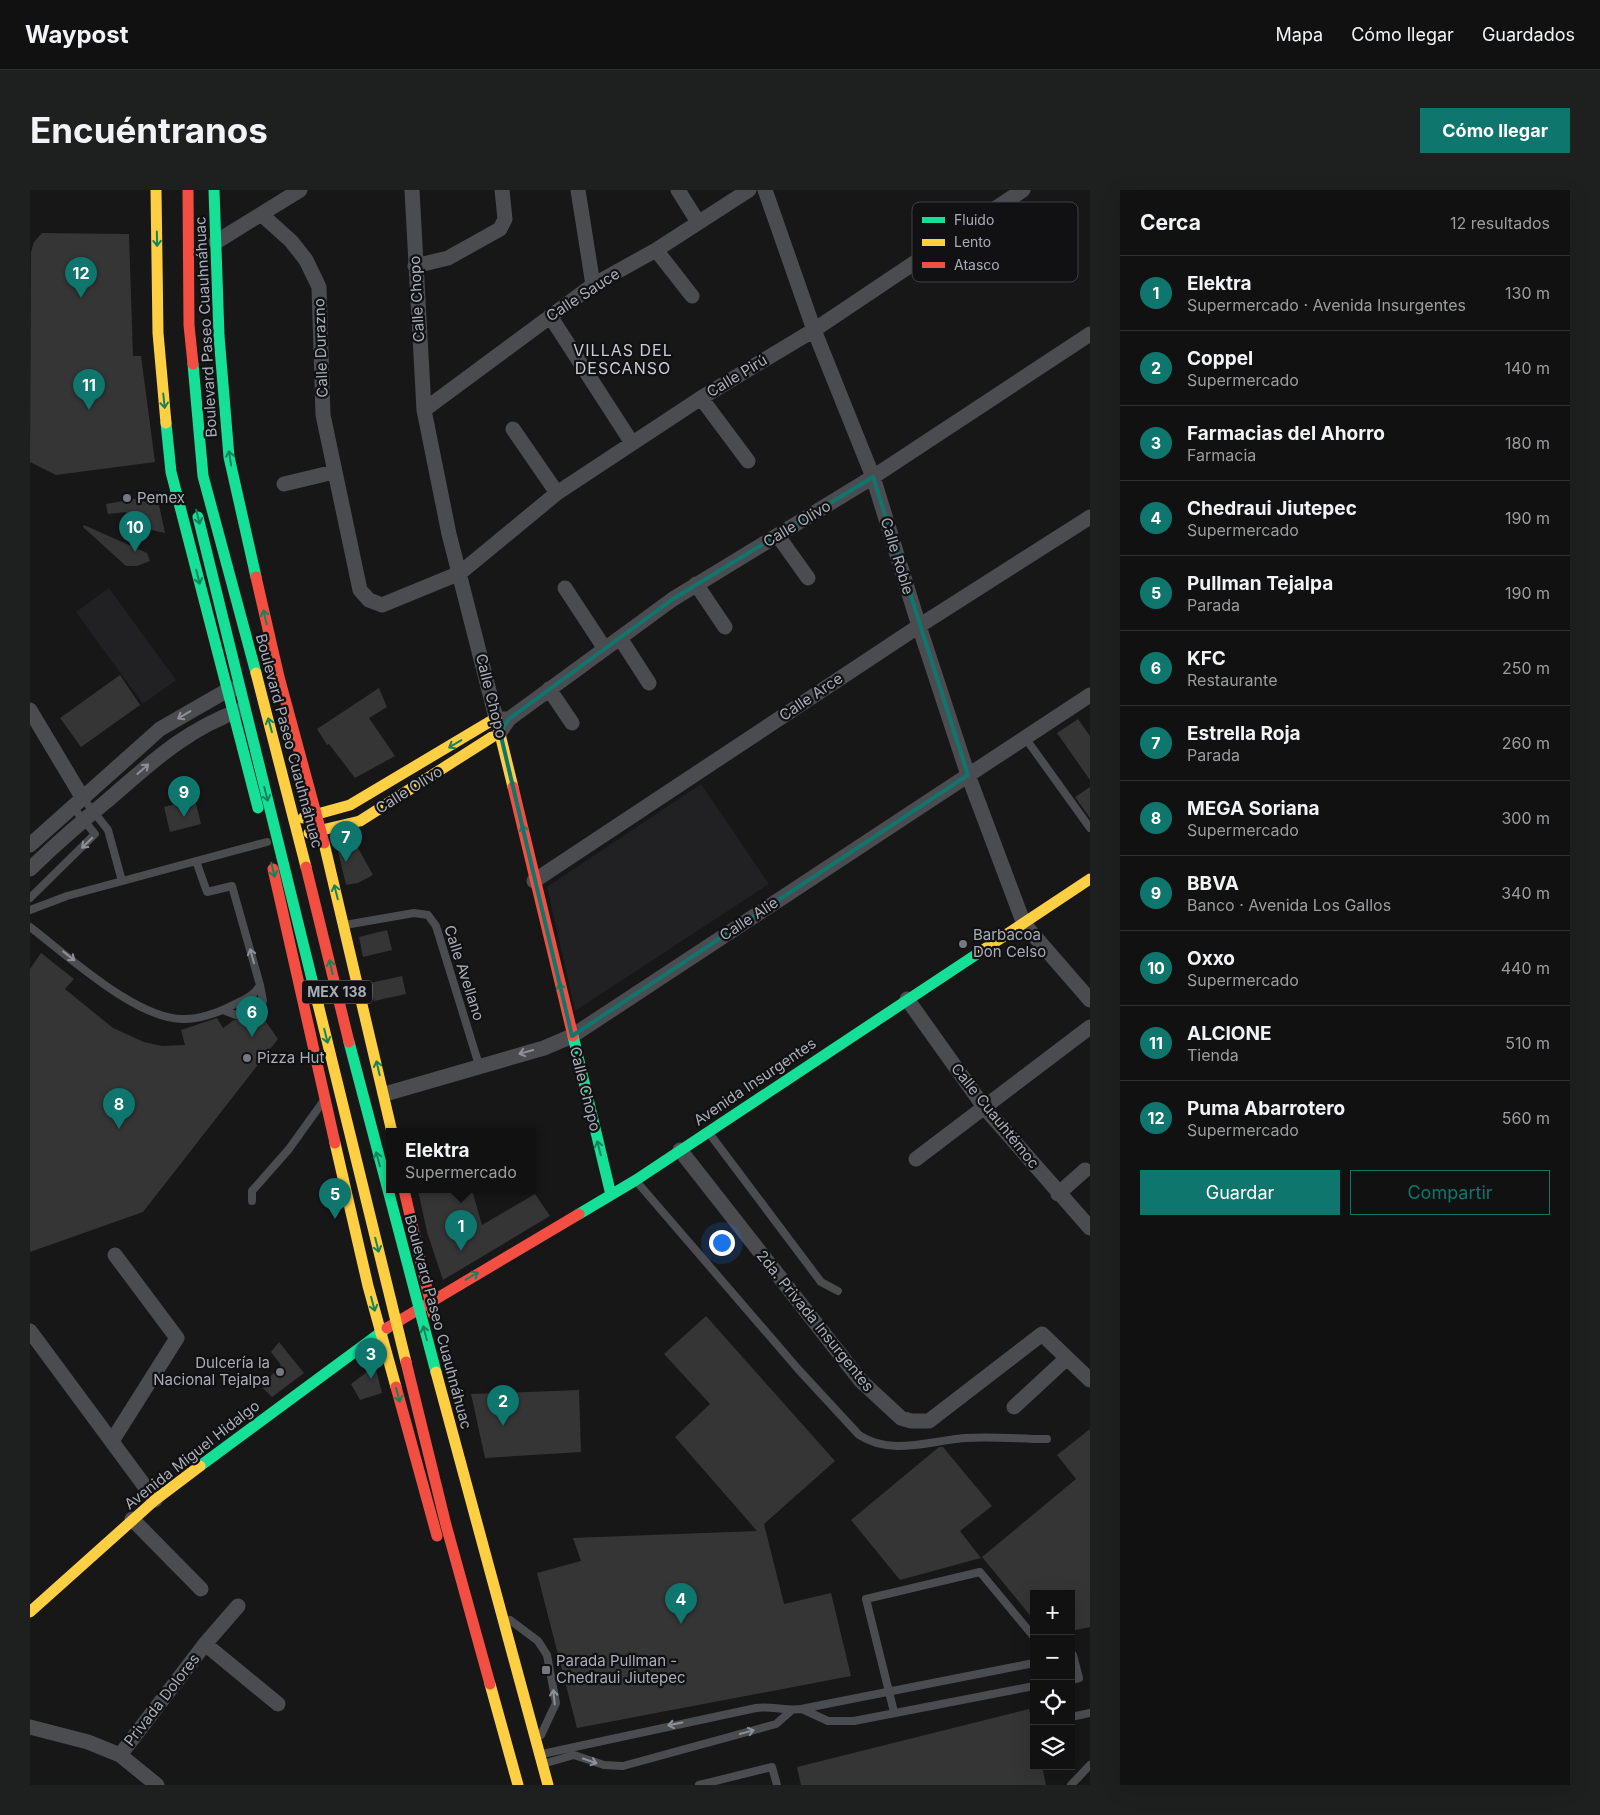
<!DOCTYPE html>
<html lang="es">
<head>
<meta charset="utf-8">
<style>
  body { margin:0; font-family:Inter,sans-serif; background:#1e1f1f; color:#f1f3f6 }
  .controls { position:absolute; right:15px; bottom:15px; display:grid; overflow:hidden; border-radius:0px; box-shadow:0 5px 20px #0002 }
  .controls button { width:45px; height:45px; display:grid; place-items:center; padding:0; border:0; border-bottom:1px solid #303131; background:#111; color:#f1f3f6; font:25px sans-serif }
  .you { position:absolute; left:691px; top:1052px; width:18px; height:18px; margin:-12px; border:4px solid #fff; border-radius:50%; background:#1a73e8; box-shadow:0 0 0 8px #1a73e833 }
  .badge { display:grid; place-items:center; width:32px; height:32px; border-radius:50%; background:#0f766e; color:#fff; font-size:16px; font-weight:700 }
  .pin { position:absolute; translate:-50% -41px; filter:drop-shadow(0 1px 2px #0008) }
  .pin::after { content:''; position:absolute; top:26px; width:18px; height:15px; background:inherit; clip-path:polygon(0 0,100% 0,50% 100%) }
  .popup { position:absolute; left:356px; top:938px; width:150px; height:65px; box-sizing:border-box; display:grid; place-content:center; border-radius:0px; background:#111; filter:drop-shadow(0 1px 4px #0005); font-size:16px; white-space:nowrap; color:#9c9d9f }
  .popup b { font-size:19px; color:#f1f3f6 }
  .popup::after { content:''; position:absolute; left:50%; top:100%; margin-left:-10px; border:10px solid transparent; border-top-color:#111 }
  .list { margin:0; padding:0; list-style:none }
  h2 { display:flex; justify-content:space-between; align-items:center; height:65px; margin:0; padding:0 20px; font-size:21px }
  h2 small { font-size:16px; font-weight:400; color:#9c9d9f }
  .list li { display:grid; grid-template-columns:32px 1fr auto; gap:15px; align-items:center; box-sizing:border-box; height:75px; padding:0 20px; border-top:1px solid #303131 }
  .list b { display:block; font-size:19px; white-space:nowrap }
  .list p { margin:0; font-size:16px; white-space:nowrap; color:#9c9d9f }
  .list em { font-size:16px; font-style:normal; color:#9c9d9f }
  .actions { display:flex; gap:10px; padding:15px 20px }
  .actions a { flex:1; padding:11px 0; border:1px solid #0f766e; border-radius:0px; text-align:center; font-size:18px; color:#0f766e }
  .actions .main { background:#0f766e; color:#fff }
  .icon { flex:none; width:28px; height:28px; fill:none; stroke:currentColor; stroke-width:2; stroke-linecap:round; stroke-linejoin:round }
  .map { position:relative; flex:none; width:1060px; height:1595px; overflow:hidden; border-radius:0px }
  header { display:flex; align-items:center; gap:30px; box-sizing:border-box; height:70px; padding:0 25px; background:#111; border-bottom:1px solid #303131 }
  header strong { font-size:24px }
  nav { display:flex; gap:28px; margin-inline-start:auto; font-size:18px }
  .intro { display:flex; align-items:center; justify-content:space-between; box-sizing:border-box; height:120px; padding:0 30px }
  h1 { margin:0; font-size:35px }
  .button { padding:12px 22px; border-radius:0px; background:#0f766e; color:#fff; font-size:18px; font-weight:700 }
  main { display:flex; gap:30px; padding:0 30px }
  aside { flex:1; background:#111; border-radius:0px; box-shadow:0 5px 20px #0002 }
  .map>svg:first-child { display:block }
  .built { fill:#212123 }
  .building { fill:#353536 }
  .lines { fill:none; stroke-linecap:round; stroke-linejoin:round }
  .lane { stroke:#4b4c50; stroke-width:8 }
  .street { stroke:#4b4c50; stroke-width:15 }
  .fast { stroke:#16e098; stroke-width:11 }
  .slow { stroke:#ffcf43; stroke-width:11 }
  .jam { stroke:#f24e42; stroke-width:11 }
  .fast-bridge { stroke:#16e098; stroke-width:11 }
  .slow-bridge { stroke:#ffcf43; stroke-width:11 }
  .jam-bridge { stroke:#f24e42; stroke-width:11 }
  .oneway { stroke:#14835c }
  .oneway2 { stroke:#8c9099 }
  .marked { fill:none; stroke:#0f766e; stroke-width:4; stroke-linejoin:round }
  .poi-dot { fill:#757880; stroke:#111113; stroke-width:2 }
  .labels { text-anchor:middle; stroke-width:4.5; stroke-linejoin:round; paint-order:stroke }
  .shield { fill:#111113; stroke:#7b7e86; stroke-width:1 }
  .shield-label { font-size:14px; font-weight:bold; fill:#a8adb8 }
  .street-label { font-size:15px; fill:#a8adb8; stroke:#111113 }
  .poi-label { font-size:15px; fill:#a8adb8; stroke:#111113; text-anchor:start }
  .neighbourhood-label { font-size:16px; letter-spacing:1px; fill:#c9ccd4; stroke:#111113 }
  .key { fill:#111113; stroke:#3e4045; stroke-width:1 }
  .key-label { font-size:14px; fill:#a8adb8 }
</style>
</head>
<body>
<header>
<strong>Waypost</strong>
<nav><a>Mapa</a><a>Cómo llegar</a><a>Guardados</a></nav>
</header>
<div class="intro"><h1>Encuéntranos</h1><a class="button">Cómo llegar</a></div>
<main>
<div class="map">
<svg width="1060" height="1595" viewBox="0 0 1060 1595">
  <rect width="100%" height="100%" fill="#171717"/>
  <path class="built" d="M79,398L146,490L113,514L46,422Z
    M671,594L739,694L545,821L517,697Z"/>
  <path class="building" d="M12,43L99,44L103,166H111L125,272L26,285L0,272L1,62L4,52Z
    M92,306L129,315L135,343L98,335L96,322L78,324L76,314L93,311Z
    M54,335L117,363L120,371L107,376H96L53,337Z
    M90,485L110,515L51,557L30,528Z
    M349,498L357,517L339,528L365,566L325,588L299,554L297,555L287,539Z
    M1048,529L1060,546V590L1027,543Z
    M1060,597V628L1045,607Z
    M165,609L171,634L140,642L134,617Z
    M322,647L343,685L328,693L316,695L308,661L312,655Z
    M357,740L362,760L333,767L329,747Z
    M11,763L44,789L35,799L83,838L114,852L132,856L155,855L151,840L187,828L193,838L204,830L228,826L231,825L248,849L113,1022L0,1062V779Z
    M372,786L376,804L344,811L340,793Z
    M388,1000H442L452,1035L505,1004L520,1026L413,1090L397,1042Z
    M676,1126L805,1271L734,1334L754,1414L801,1403L821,1486L547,1538L507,1383L551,1371L543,1348L727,1341L645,1247L680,1214L634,1164Z
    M249,1152L274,1183L242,1207L231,1196L251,1175L241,1162Z
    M345,1176L352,1203L330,1210L321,1194Z
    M549,1200L551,1262L455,1268L441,1204Z
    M1060,1239V1437L1041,1441V1404H1004V1430L952,1367L1046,1289L1027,1265Z
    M909,1257H913L962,1316L930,1341L951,1368L870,1390L821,1330Z
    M999,1519L1004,1539V1576H1012L1016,1595H771L767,1577Z"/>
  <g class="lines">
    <path class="lane" d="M996,549L1060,638
      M52,607L78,640L92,691
      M0,708L65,644L42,616
      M0,720L37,706L237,652
      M315,735L384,723L398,725L406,736L449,875
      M0,737C37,765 108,831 155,829C169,829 187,823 199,817C211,811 224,807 230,795L202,696L177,702L166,671
      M193,820L206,825L227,820L233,811L230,795
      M679,943L791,1092L808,1101
      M607,992L768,1179L829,1245C861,1266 899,1251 935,1248C962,1246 990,1249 1017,1249
      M222,1011V1001L259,959L292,913
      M480,1430L508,1451L517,1465L526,1513L511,1545
      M1041,1465H1043L1049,1488L1041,1490
      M772,1519L798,1531H824L1004,1496
      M864,1522L836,1409L950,1382L1004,1447
      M1041,1527L1060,1523
      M512,1564L726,1518C742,1516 756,1521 771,1519L1004,1473
      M516,1573L544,1565L574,1575L593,1576L746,1534L762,1520
      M669,1595L742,1577L747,1595
      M1041,1595L1060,1575"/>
    <path class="street" d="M382,0L394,220L419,344L466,528L475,529
      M548,0L563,95
      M648,0L668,32
      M735,0L784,140L843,287L889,436L938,585L994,734L1060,810
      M231,24L261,51L276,70L289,97L293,225L330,400L339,410L352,415L430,383L527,303L671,208L784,140L993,0
      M186,52L270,0
      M626,60L662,106
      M385,76L418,68L470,39L475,29L472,0
      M520,126L602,253
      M671,208L718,271
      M394,220L563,95L626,60L719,0
      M483,239L527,303
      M254,294L304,282
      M748,346L778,388
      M666,394L695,437
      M535,398L575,459
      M590,448L619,493
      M519,499L542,533
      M0,520L52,607
      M470,542L479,529L643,409L843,287L1060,144
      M0,655L130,539L196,501L204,499
      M0,679C25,655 51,632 78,610C121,573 156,539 211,520
      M504,691L889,436L1060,327
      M877,809L954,917L1060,1038
      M355,904L514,858L542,846L1060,505
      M650,960L831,1191L871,1228L881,1231H899L1012,1144L1060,1190
      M886,969L1060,837
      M1028,1004L1055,980
      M0,1141L125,1310
      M984,1217L1037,1168
      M82,1251L147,1148L85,1065
      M102,1329L171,1399
      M175,1454L248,1514
      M0,1537L58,1552L90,1565L127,1595
      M90,1565L175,1454L208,1416"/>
    <path class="fast" d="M184,0L189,146L199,267L226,387
      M136,233L141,282L228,618
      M543,846L581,1005
      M549,1024L606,990L953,760
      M170,1276L357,1138"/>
    <path class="slow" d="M126,0L128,143L136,233
      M273,628L320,615L466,528L483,597
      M279,643L330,631L462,547
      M294,653L362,942
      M953,760L1060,689
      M305,953L338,1096L366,1197
      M0,1422L125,1310L170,1276"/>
    <path class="jam" d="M226,387L249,487L294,653
      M483,597L543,846
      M243,679L305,953
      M374,1000L403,1124
      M357,1138L549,1024
      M366,1197L407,1346"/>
    <path class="fast-bridge" d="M163,174L173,286L226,483
      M168,327L288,814
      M319,852L406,1182"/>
    <path class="slow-bridge" d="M226,483L276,677
      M288,814L376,1172
      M406,1182L518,1595
      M460,1494L488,1595"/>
    <path class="jam-bridge" d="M158,0L159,135L163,174
      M276,677L319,852
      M376,1172L416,1335L460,1494"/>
  </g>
  <defs><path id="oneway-shaft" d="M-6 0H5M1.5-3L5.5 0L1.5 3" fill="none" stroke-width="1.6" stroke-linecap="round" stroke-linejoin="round" transform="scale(1.25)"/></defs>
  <g class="oneway">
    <use href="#oneway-shaft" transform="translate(127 49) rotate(89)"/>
    <use href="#oneway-shaft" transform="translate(134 211) rotate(84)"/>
    <use href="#oneway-shaft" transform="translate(200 268) rotate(-99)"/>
    <use href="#oneway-shaft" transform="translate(168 327) rotate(76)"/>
    <use href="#oneway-shaft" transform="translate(168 387) rotate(76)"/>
    <use href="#oneway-shaft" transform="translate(235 427) rotate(-103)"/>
    <use href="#oneway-shaft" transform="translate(240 535) rotate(-105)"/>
    <use href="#oneway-shaft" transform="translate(425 554) rotate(149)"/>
    <use href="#oneway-shaft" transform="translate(236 604) rotate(76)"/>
    <use href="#oneway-shaft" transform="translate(494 642) rotate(-104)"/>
    <use href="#oneway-shaft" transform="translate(243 680) rotate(77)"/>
    <use href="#oneway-shaft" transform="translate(306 702) rotate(-104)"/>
    <use href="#oneway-shaft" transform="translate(301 777) rotate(-103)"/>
    <use href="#oneway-shaft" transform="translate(531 800) rotate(-104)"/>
    <use href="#oneway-shaft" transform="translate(296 846) rotate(76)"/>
    <use href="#oneway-shaft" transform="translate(348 878) rotate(-103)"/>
    <use href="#oneway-shaft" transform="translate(569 958) rotate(-104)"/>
    <use href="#oneway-shaft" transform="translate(348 969) rotate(-105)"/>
    <use href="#oneway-shaft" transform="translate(347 1055) rotate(76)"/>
    <use href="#oneway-shaft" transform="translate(442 1086) rotate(-30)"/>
    <use href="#oneway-shaft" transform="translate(343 1114) rotate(75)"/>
    <use href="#oneway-shaft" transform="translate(395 1143) rotate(-105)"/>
    <use href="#oneway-shaft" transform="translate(368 1205) rotate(75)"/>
  </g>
  <g class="oneway2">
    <use href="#oneway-shaft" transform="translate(154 525) rotate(149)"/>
    <use href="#oneway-shaft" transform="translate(113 579) rotate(-41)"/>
    <use href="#oneway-shaft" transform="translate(57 653) rotate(136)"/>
    <use href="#oneway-shaft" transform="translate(39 766) rotate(38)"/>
    <use href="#oneway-shaft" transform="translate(222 766) rotate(-106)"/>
    <use href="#oneway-shaft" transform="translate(496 862) rotate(165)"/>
    <use href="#oneway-shaft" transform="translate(524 1507) rotate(-96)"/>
    <use href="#oneway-shaft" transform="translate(645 1534) rotate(168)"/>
    <use href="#oneway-shaft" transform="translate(717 1542) rotate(-15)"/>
    <use href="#oneway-shaft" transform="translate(560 1571) rotate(19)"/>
  </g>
  <path class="marked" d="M843,287L938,585L542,846L470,542L479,529L643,409Z"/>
  <g class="poi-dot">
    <circle cx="97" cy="308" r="5"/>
    <circle cx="933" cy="754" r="5"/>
    <circle cx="217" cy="868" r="5"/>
    <circle cx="250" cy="1182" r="5"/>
    <rect x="511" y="1475" width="10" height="10" rx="2.5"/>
  </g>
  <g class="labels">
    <rect class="shield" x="272" y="790.5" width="70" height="23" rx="4"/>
    <g class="shield-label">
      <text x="307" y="807">MEX 138</text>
    </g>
    <g class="street-label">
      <text transform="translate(553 105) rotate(-33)" y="5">Calle Sauce</text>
      <text transform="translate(387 109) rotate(-93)" y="5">Calle Chopo</text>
      <text transform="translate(176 137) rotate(-93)" y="5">Boulevard Paseo Cuauhnáhuac</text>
      <text transform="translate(291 158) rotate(-92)" y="5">Calle Durazno</text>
      <text transform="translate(707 186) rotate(-31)" y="5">Calle Pirú</text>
      <text transform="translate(767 334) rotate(-31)" y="5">Calle Olivo</text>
      <text transform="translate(867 366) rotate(73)" y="5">Calle Roble</text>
      <text transform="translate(461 506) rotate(76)" y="5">Calle Chopo</text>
      <text transform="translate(781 507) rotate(-34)" y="5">Calle Arce</text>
      <text transform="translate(259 551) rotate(75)" y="5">Boulevard Paseo Cuauhnáhuac</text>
      <text transform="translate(379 600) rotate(-32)" y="5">Calle Olivo</text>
      <text transform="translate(719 729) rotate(-33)" y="5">Calle Alie</text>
      <text transform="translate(434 783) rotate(72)" y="5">Calle Avellano</text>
      <text transform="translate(725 892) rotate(-34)" y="5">Avenida Insurgentes</text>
      <text transform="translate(555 899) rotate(76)" y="5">Calle Chopo</text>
      <text transform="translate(965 926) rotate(51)" y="5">Calle Cuauhtémoc</text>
      <text transform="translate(785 1131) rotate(51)" y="5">2da. Privada Insurgentes</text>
      <text transform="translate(408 1132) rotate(75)" y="5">Boulevard Paseo Cuauhnáhuac</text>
      <text transform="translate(162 1265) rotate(-38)" y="5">Avenida Miguel Hidalgo</text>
      <text transform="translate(132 1510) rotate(-52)" y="5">Privada Dolores</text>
    </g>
    <g class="poi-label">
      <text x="107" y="313">Pemex</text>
      <text x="943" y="750">Barbacoa<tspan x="943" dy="17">Don Celso</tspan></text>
      <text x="227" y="873">Pizza Hut</text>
      <text x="240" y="1178" text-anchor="end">Dulcería la<tspan x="240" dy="17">Nacional Tejalpa</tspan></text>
      <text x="526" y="1476">Parada Pullman -<tspan x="526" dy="17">Chedraui Jiutepec</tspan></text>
    </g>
    <g class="neighbourhood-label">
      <text x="593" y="166">VILLAS DEL<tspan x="593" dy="18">DESCANSO</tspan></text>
    </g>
  </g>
  <rect x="882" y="12" width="166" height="80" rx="8" class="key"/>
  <rect x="892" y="27" width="23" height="6" fill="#16e098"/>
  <rect x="892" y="49" width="23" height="7" fill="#ffcf43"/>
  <rect x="892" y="72" width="23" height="6" fill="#f24e42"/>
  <g class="key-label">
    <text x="924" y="35">Fluido</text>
    <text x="924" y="57">Lento</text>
    <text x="924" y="80">Atasco</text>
  </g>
</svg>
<div class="controls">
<button>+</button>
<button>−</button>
<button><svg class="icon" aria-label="locate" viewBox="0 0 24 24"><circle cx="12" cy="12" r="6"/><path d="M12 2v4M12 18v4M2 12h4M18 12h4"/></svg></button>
<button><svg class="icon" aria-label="layers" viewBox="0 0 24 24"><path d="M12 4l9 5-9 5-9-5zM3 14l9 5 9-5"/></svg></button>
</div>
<div class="you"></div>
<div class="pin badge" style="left:431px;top:1061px">1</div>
<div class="popup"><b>Elektra</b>Supermercado</div>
<div class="pin badge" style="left:473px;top:1236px">2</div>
<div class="pin badge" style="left:341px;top:1189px">3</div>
<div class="pin badge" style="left:651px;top:1434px">4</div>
<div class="pin badge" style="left:305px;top:1029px">5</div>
<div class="pin badge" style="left:222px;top:847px">6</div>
<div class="pin badge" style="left:316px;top:672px">7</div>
<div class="pin badge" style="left:89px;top:939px">8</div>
<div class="pin badge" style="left:154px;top:627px">9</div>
<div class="pin badge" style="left:105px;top:362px">10</div>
<div class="pin badge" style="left:59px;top:220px">11</div>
<div class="pin badge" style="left:51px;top:108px">12</div>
</div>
<aside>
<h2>Cerca<small>12 resultados</small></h2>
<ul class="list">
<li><span class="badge">1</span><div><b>Elektra</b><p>Supermercado · Avenida Insurgentes</p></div><em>130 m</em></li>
<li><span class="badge">2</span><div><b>Coppel</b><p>Supermercado</p></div><em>140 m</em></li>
<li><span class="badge">3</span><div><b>Farmacias del Ahorro</b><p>Farmacia</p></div><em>180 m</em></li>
<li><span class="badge">4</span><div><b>Chedraui Jiutepec</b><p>Supermercado</p></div><em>190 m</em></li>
<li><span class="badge">5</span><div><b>Pullman Tejalpa</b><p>Parada</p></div><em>190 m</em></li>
<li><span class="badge">6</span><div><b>KFC</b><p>Restaurante</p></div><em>250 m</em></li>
<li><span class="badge">7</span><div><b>Estrella Roja</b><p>Parada</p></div><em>260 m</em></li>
<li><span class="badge">8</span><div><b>MEGA Soriana</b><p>Supermercado</p></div><em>300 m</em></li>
<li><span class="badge">9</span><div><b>BBVA</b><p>Banco · Avenida Los Gallos</p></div><em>340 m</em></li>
<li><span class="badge">10</span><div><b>Oxxo</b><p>Supermercado</p></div><em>440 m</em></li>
<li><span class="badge">11</span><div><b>ALCIONE</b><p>Tienda</p></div><em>510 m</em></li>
<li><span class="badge">12</span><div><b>Puma Abarrotero</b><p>Supermercado</p></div><em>560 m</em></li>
</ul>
<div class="actions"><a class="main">Guardar</a><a>Compartir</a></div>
</aside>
</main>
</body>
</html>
